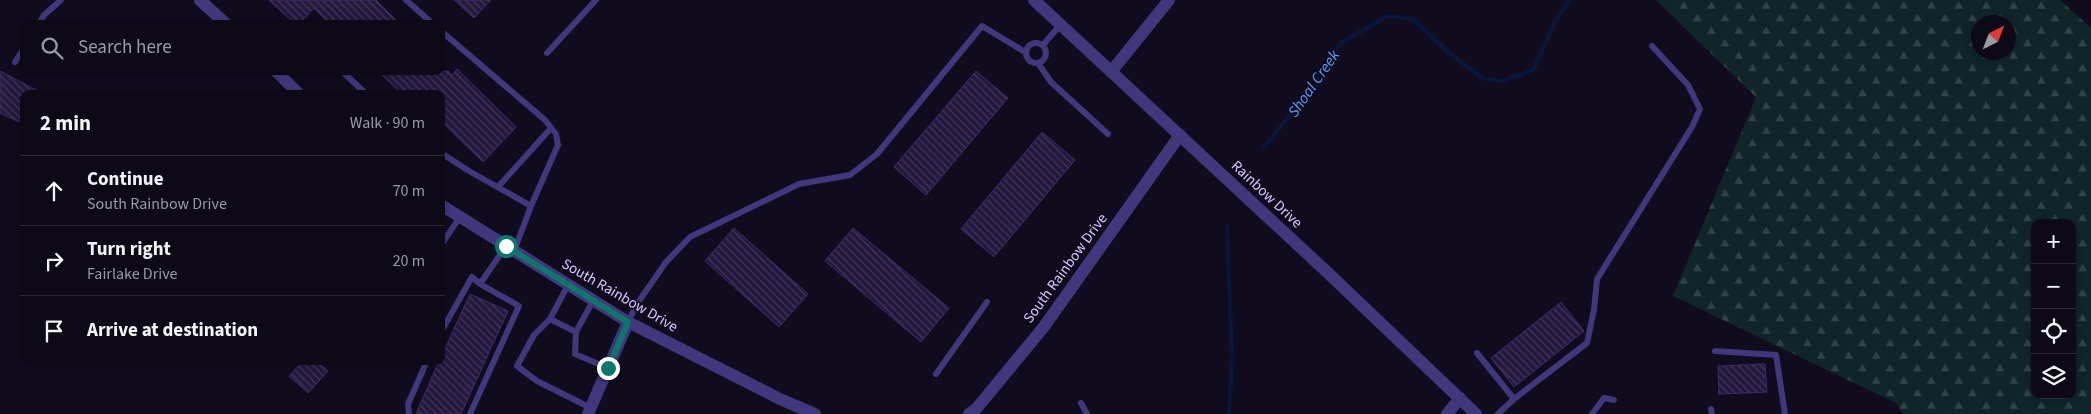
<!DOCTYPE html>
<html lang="en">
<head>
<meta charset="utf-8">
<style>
  body { margin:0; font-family:"Source Sans 3",sans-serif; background:#16121f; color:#f1f3f6 }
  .controls { position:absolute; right:15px; bottom:15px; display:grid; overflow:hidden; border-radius:10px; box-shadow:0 2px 8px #0003 }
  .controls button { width:45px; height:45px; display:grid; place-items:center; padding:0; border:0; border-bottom:1px solid #2d2a35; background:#0d0916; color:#f1f3f6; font:25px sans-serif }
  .compass { position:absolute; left:1971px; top:15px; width:45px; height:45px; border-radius:50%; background:#0d0916; box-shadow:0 2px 8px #0003; rotate:42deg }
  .stop { position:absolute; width:15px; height:15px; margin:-11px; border:4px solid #0f766e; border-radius:50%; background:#fff }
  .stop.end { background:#0f766e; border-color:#fff; box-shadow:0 1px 5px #0008 }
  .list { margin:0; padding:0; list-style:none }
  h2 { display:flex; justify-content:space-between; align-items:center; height:65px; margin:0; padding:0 20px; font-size:21px }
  h2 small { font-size:16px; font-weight:400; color:#9a9aa1 }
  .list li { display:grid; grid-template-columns:32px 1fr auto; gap:15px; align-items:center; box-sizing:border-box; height:70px; padding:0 20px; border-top:1px solid #2d2a35 }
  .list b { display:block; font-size:19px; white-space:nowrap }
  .list p { margin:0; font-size:16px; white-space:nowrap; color:#9a9aa1 }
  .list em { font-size:16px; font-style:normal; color:#9a9aa1 }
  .icon { flex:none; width:28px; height:28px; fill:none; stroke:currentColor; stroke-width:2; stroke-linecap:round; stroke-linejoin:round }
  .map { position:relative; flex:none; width:2091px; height:414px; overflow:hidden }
  .search { position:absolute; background:#0d0916; box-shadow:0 2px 8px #0003; left:20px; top:20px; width:425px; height:55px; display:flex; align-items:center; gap:12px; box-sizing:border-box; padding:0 18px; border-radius:10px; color:#9a9aa1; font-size:19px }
  .panel { position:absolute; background:#0d0916; box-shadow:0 2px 8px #0003; left:20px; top:90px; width:425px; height:275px; border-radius:10px }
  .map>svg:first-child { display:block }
  .forest { fill:url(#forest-firs); fill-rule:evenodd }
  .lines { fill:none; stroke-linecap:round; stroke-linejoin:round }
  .stream { stroke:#091539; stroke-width:4.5 }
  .building { fill:url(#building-back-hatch); stroke:#3e2a6a }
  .service { stroke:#41377c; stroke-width:6 }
  .minor { stroke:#41377c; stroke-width:12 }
  .tertiary { stroke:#41377c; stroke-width:12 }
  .route { stroke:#0f766e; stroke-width:6 }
  .labels { text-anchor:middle; stroke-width:4; stroke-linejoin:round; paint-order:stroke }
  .street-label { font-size:15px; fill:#d5c8ff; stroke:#110c1d }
  .water-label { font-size:16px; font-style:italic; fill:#579efe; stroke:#110c1d }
</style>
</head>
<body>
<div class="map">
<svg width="2091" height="414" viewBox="0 0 2091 414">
  <defs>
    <pattern id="forest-firs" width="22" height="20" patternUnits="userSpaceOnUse" patternTransform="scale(1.25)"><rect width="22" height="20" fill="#0f2527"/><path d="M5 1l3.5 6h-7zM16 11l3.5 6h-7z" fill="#314347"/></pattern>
    <pattern id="building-back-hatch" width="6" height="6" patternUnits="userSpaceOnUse" patternTransform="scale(1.25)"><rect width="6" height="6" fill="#24183e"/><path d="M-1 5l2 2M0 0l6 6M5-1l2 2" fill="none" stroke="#43385b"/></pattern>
  </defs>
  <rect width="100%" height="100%" fill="#110c1d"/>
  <path class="forest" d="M1656,0H2060L2091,28V414H1903L1896,403L1673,296L1756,97ZM1978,22H2008V52H1978ZM2035,223H2072V395H2035Z"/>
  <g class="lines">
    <path class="stream" d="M1264,147L1316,84L1341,43L1388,16L1413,19L1448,52L1482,78L1502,81L1533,70L1555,22L1569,0
      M1227,226L1232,359L1229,414"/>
  </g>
  <path class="building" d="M269,0H376L400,24H330L314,8L299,24H295Z
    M454,0H491L474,18Z
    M457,69L516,127L483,162L441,121V94H402L378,71H448L452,75Z
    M0,71L44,94H24V113L19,122L0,113Z
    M976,71L1008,98L926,195L894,167Z
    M1042,132L1075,160L994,257L961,229Z
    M734,228L808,294L779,327L705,261Z
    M853,228L949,308L921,342L825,261Z
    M470,294L508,311L461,414H416L439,361H441V357Z
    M1561,302L1584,331L1514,387L1491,358Z
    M303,361H316L328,371L308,393L289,376Z
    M1765,364L1767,392L1719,394L1718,366Z"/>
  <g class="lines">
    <path class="service" d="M406,0L433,24
      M39,24L44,15L61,0
      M441,31L545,120L556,134L558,145L531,206L514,251
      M1026 53a10 10 0 1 1 20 0a10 10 0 1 1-20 0Z
      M1043,45L1060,25
      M547,53L596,0
      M15,62L24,48
      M1038,63L1051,82L1108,134
      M342,71L366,94
      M441,153L469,171L531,206
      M498,187L551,128
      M441,245L460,217
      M480,284L506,246
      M568,285L550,319L534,335L517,366L537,381L591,408
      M594,299L576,332L575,354L608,368
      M550,319L576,332
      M628,322L637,304L666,262L690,237L799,184L850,175L877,154L982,26L1025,52
      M441,332L472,277L480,284L519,306L470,414
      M1715,351L1776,355L1785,414
      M1477,353L1514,399
      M936,374L987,302
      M1081,403L1087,414
      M1711,409L1712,414
      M409,414L408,404L427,361
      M1498,414L1514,399L1587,343L1594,310L1597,279L1692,127L1700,109L1688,85L1652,46
      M1592,414L1604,398L1614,400"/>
    <path class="minor" d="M200,0L226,24
      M276,71L299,94
      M1111,72L1169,0
      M441,205L628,322L780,399L815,414
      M588,414L628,322
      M969,414L976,409L1043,328L1180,135
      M1447,414L1460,398"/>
    <path class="tertiary" d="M1034,0L1327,272L1476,414"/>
  </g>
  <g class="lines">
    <path class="route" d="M506,246L628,322L608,368"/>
  </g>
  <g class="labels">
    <g class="street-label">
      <text transform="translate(1267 194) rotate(43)" y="5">Rainbow Drive</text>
      <text transform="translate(1065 268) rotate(-54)" y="5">South Rainbow Drive</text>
      <text transform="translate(620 295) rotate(30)" y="5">South Rainbow Drive</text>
    </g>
    <g class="water-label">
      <text transform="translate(1313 83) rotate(-55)" y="6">Shoal Creek</text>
    </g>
  </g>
</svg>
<div class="controls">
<button>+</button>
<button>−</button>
<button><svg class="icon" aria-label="locate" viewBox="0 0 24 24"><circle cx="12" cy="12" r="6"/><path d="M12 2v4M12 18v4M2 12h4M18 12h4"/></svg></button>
<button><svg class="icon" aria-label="layers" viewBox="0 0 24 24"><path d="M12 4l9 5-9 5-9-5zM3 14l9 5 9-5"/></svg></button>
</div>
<svg class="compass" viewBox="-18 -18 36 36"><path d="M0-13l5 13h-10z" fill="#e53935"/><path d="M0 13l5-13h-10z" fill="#9a9aa1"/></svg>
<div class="stop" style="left:506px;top:246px"></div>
<div class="stop end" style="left:608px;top:368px"></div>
<div class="search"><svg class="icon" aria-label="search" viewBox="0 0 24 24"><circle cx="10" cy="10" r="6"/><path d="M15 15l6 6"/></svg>Search here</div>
<section class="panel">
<h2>2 min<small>Walk · 90 m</small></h2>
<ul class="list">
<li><svg class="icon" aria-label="ahead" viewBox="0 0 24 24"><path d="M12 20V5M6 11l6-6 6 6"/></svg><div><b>Continue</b><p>South Rainbow Drive</p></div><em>70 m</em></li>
<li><svg class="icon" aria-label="right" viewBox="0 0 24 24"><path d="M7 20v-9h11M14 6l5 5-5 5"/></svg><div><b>Turn right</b><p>Fairlake Drive</p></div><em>20 m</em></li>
<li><svg class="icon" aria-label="arrive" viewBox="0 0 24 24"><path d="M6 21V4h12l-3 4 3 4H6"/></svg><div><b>Arrive at destination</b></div></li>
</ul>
</section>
</div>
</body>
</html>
